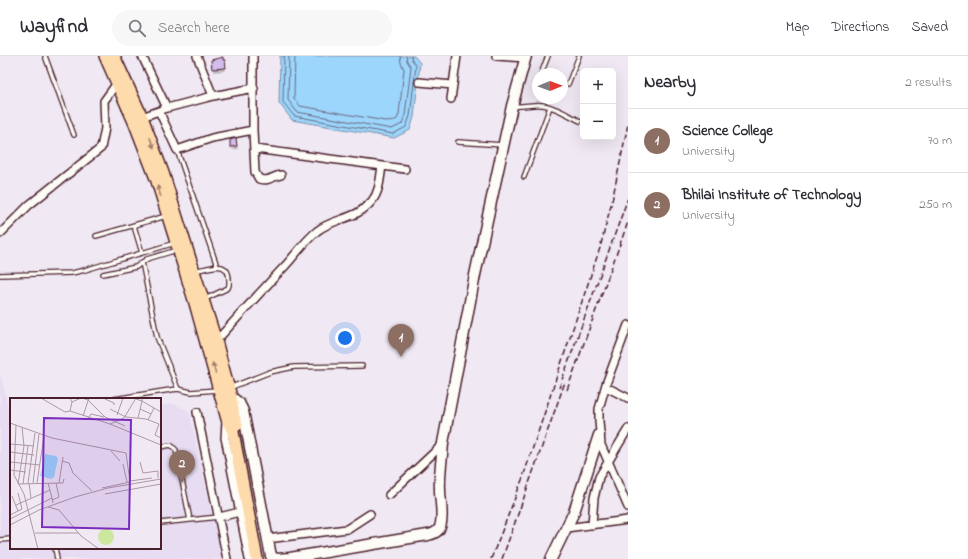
<!DOCTYPE html>
<html lang="en">
<head>
<meta charset="utf-8">
<style>
  body { margin:0; font-family:"Indie Flower",sans-serif; background:#f7f7f7; color:#2b2b33 }
  .controls { position:absolute; right:12px; top:12px; display:grid; overflow:hidden; border-radius:6px; box-shadow:0 4px 16px #0002 }
  .controls button { width:36px; height:36px; display:grid; place-items:center; padding:0; border:0; border-bottom:1px solid #e1e1e2; background:#fff; color:#2b2b33; font:20px sans-serif }
  .compass { position:absolute; left:532px; top:12px; width:36px; height:36px; border-radius:50%; background:#fff; box-shadow:0 4px 16px #0002; rotate:89deg }
  .you { position:absolute; left:345px; top:282px; width:14px; height:14px; margin:-10px; border:3px solid #fff; border-radius:50%; background:#1a73e8; box-shadow:0 0 0 6px #1a73e833 }
  .badge { display:grid; place-items:center; width:26px; height:26px; border-radius:50%; background:#1a73e8; color:#fff; font-size:13px; font-weight:700 }
  .pin { position:absolute; translate:-50% -33px; filter:drop-shadow(0 1px 2px #0008) }
  .pin::after { content:''; position:absolute; top:21px; width:14px; height:12px; background:inherit; clip-path:polygon(0 0,100% 0,50% 100%) }
  .list { margin:0; padding:0; list-style:none }
  h2 { display:flex; justify-content:space-between; align-items:center; height:52px; margin:0; padding:0 16px; font-size:17px }
  h2 small { font-size:13px; font-weight:400; color:#7c7c81 }
  .list li { display:grid; grid-template-columns:26px 1fr auto; gap:12px; align-items:center; box-sizing:border-box; height:64px; padding:0 16px; border-top:1px solid #e1e1e2 }
  .list b { display:block; font-size:15px; white-space:nowrap }
  .list p { margin:0; font-size:13px; white-space:nowrap; color:#7c7c81 }
  .list em { font-size:13px; font-style:normal; color:#7c7c81 }
  .icon { flex:none; width:22px; height:22px; fill:none; stroke:currentColor; stroke-width:2; stroke-linecap:round; stroke-linejoin:round }
  .map { position:relative; flex:none; width:628px; height:503px; overflow:hidden }
  header { display:flex; align-items:center; gap:24px; box-sizing:border-box; height:56px; padding:0 20px; background:#fff; border-bottom:1px solid #e1e1e2 }
  header strong { font-size:19px }
  nav { display:flex; gap:22px; margin-inline-start:auto; font-size:14px }
  .search { width:280px; height:36px; background:#f7f7f7; display:flex; align-items:center; gap:10px; box-sizing:border-box; padding:0 14px; border-radius:22px; color:#7c7c81; font-size:15px }
  main { display:flex }
  aside { flex:1; background:#fff }
  .map>svg:first-child { display:block }
  .built { fill:#e7dcf2 }
  .water { fill:#9cd6fc; stroke:#7b8da8 }
  .shadow { fill:#0003 }
  .lines { fill:none; stroke-linecap:round; stroke-linejoin:round }
  .shore { stroke:#6b687f; stroke-width:1 }
  .building { fill:#d2bcec; stroke:#4a1f2b }
  .lane-casing { stroke:#4a1f2b; stroke-width:6 }
  .street-casing { stroke:#4a1f2b; stroke-width:10 }
  .secondary-casing { stroke:#4a1f2b; stroke-width:13 }
  .primary-casing { stroke:#4a1f2b; stroke-width:14 }
  .lane { stroke:#fdfcf7; stroke-width:3.5 }
  .street { stroke:#fdfcf7; stroke-width:7 }
  .secondary { stroke:#fdfcf7; stroke-width:10 }
  .primary { stroke:#fedbac; stroke-width:11 }
  .rail { stroke:#4a1f2b; stroke-width:1.5; stroke-dasharray:6 3; stroke-linecap:butt }
  .oneway { fill:#a47d6c }
  .inset-road { fill:none; stroke:#ae98a4; stroke-width:1 }
  .view { fill:#7b2cbf; fill-opacity:0.15; stroke:#7b2cbf; stroke-width:2 }
  .inset-edge { fill:none; stroke:#4a1f2b; stroke-width:2 }
</style>
</head>
<body>
<header>
<strong>Wayfind</strong>
<div class="search"><svg class="icon" aria-label="search" viewBox="0 0 24 24"><circle cx="10" cy="10" r="6"/><path d="M15 15l6 6"/></svg>Search here</div>
<nav><a>Map</a><a>Directions</a><a>Saved</a></nav>
</header>
<main>
<div class="map">
<svg width="628" height="503" viewBox="0 0 628 503">
  <rect width="100%" height="100%" fill="#f0e9f4"/>
  <filter id="ink" filterUnits="userSpaceOnUse"><feTurbulence type="fractalNoise" baseFrequency=".025" numOctaves="2"/><feDisplacementMap in="SourceGraphic" scale="8" xChannelSelector="R" yChannelSelector="G"/><feConvolveMatrix kernelMatrix="1 2 1 2 8 2 1 2 1" color-interpolation-filters="sRGB"/></filter>
  <g filter="url(#ink)">
    <path class="built" d="M0,317L11,361V492H160V350L172,347L189,355L222,503H0Z"/>
    <path class="water" d="M280,0H414L420,7L414,61L410,74L394,82L292,64L279,47Z"/>
    <path class="shadow" d="M223,2L226,6H224L225,15L214,16L213,13L212,5Z
      M236,84L238,93L233,94L231,91Z"/>
    <g class="lines">
      <path class="shore" d="M284,0L283,46L294,60L393,78L406,71L410,60L416,9L412,4L411,0
        M289,0L288,44L297,56L392,73L402,68L405,59L411,11L407,5L406,0
        M295,0L294,42L300,50L391,66L397,63L399,58L404,13L401,7L400,0"/>
    </g>
    <path class="building" d="M223,1V4H225L226,12L212,13L211,4Z
      M236,82L237,90L230,91V84Z"/>
    <g class="lines">
      <g class="lane-casing">
        <path id="lane" d="M45,0L74,79
          M541,18L548,0
          M568,28L579,0
          M513,50C523,51 532,48 542,49C554,50 568,59 580,65
          M458,86L503,89
          M177,94L217,210
          M524,121L550,51
          M134,170L142,197
          M96,180L166,160
          M142,206L157,281L178,333
          M195,215C212,211 231,202 229,229L228,232L205,243
          M103,218L136,211L147,203L177,194
          M0,219L72,217L85,214L175,187
          M229,332L270,316L294,311L362,310
          M114,343L170,334L178,333L191,336L217,334
          M160,391L171,389L176,394L190,464
          M160,467L219,461
          M0,484L11,483
          M55,492L57,503"/>
      </g>
      <g class="street-casing">
        <path id="street" d="M197,0L213,40
          M253,0V74L255,116L259,123C270,126 272,120 281,119
          M496,0L526,2
          M419,26L453,29
          M451,43L457,0
          M167,52L213,40L254,32
          M159,55L177,94L212,82L253,74
          M142,61L167,52L142,0
          M255,93L405,113
          M0,178L29,149L101,92L105,72L104,45L117,27
          M628,269L606,328L599,353V365L601,389L628,451
          M216,285C239,260 262,234 286,209C296,198 305,185 317,175C335,161 355,165 372,145C380,135 380,122 382,110
          M606,331L628,342
          M197,356L227,503
          M226,365L225,382L227,391L249,503
          M389,439L443,388
          M219,461L240,456
          M592,469L594,442L599,421L628,373
          M566,472L628,464
          M267,483L347,473L370,458"/>
      </g>
      <g class="secondary-casing">
        <path id="secondary" d="M231,341L239,347L243,355L271,500L276,503L290,502L428,479C433,478 438,476 440,471C444,460 440,445 440,434C439,418 442,403 443,387L475,219L512,50L526,0
          M551,503L574,456L599,379"/>
      </g>
      <g class="primary-casing">
        <path id="primary" d="M105,0L135,68L157,125L195,247L227,363L233,376L257,503
          M114,0L142,61L163,117L216,285L231,341L234,361L237,369"/>
      </g>
      <use href="#lane" class="lane"/>
      <use href="#street" class="street"/>
      <use href="#secondary" class="secondary"/>
      <use href="#primary" class="primary"/>
      <path class="rail" d="M559,332L628,142
        M567,334L628,166
        M491,503L522,424L600,192L612,145L628,68
        M502,503L565,326"/>
    </g>
    <defs><path id="oneway-solid" d="M-6-.8H1V-3.2L6.5 0L1 3.2V.8H-6Z"/></defs>
    <g class="oneway">
      <use href="#oneway-solid" transform="translate(152 87) rotate(69)"/>
      <use href="#oneway-solid" transform="translate(159 135) rotate(-107)"/>
      <use href="#oneway-solid" transform="translate(214 312) rotate(-106)"/>
    </g>
  </g>
  <g transform="translate(10 342)">
    <rect width="151" height="151" fill="#f0e9f4"/>
    <path d="M88 139a8 8 0 1 1 16 0a8 8 0 1 1-16 0Z" fill="#cce79e"/>
    <path d="M35,56L46,58L48,61L44,79L41,81L30,78Z" fill="#9cd6fc"/>
    <path class="inset-road" d="M31,0L55,14L60,13M60,0L62,4L71,0M72,0L78,2L95,19L115,28M93,0L104,5V7M132,0V3L144,10M126,1L132,3L128,20M62,4L60,13L100,26L114,20L126,0M100,11L116,19M130,11L141,16M107,17L113,0M73,18L79,0M116,19L136,21L149,26L145,37L151,40M78,20L81,16L94,19M138,22L144,10L151,14M0,25L42,40L116,55L120,84L92,90M100,26L151,47M6,27L4,77L14,96L28,151M0,46L24,48M101,53L110,63M0,54L24,57M52,63L59,65L63,75L82,93M0,64L30,67M130,64L133,75L148,73V80M113,66L117,84M0,72L16,74M120,83L142,80M18,85L25,35M19,85L21,100M23,85L29,36M27,85L34,38M38,85L42,100M49,85L53,59M8,86L14,48L12,29M8,86L53,85L54,81M13,86L18,48M95,96L151,86M2,98L8,113M42,102L49,99L46,85M6,107L40,92M38,109L49,112L71,138L89,151M0,117L12,111L8,95M0,121L42,100L43,105M0,127L29,112L65,99L98,90L151,81M25,135H69"/>
    <path class="view" d="M34,20L121,22L119,131L32,129Z"/>
    <rect width="151" height="151" class="inset-edge"/>
  </g>
</svg>
<div class="controls">
<button>+</button>
<button>−</button>
</div>
<svg class="compass" viewBox="-18 -18 36 36"><path d="M0-13l5 13h-10z" fill="#e53935"/><path d="M0 13l5-13h-10z" fill="#7c7c81"/></svg>
<div class="you"></div>
<div class="pin badge" style="left:401px;top:301px;background:#8d6e63">1</div>
<div class="pin badge" style="left:182px;top:427px;background:#8d6e63">2</div>
</div>
<aside>
<h2>Nearby<small>2 results</small></h2>
<ul class="list">
<li><span class="badge" style="background:#8d6e63">1</span><div><b>Science College</b><p>University</p></div><em>70 m</em></li>
<li><span class="badge" style="background:#8d6e63">2</span><div><b>Bhilai Institute of Technology</b><p>University</p></div><em>250 m</em></li>
</ul>
</aside>
</main>
</body>
</html>
